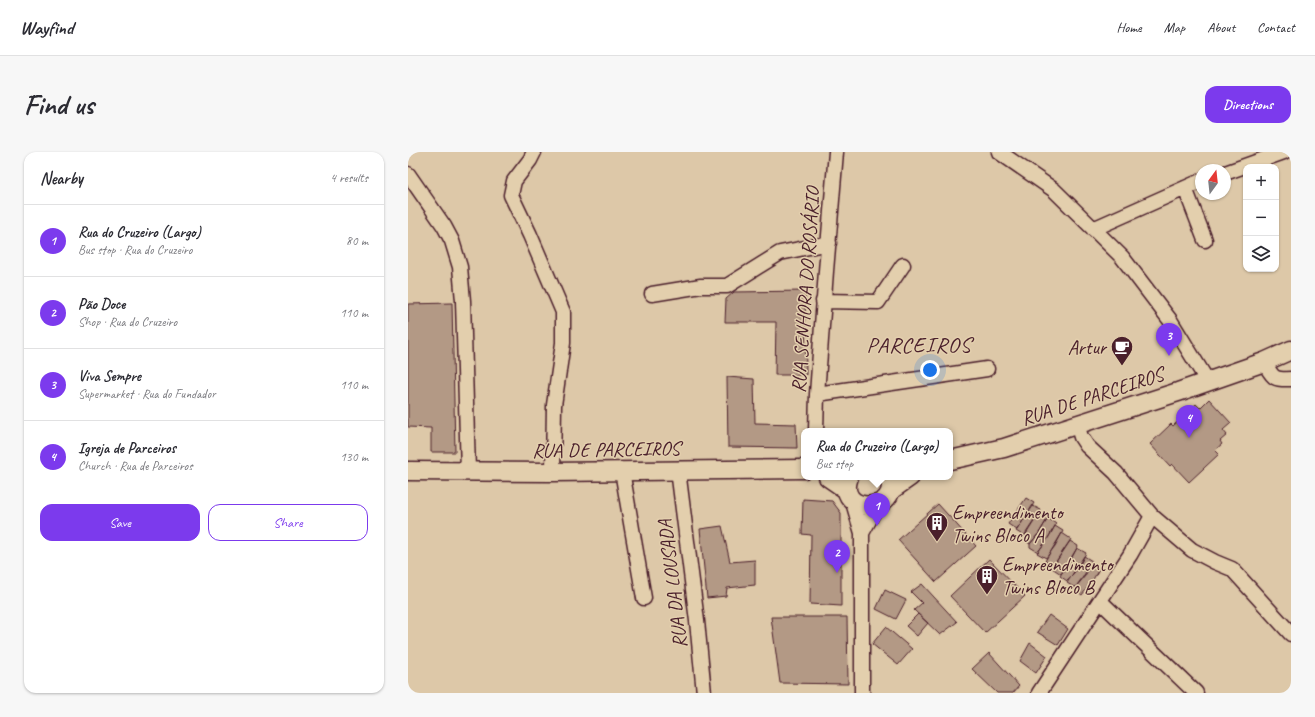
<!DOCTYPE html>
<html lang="en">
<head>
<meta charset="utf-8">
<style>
  body { margin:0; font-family:Caveat,sans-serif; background:#f7f7f7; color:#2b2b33 }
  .controls { position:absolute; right:12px; top:12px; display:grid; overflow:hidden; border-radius:8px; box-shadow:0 1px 3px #0004 }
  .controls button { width:36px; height:36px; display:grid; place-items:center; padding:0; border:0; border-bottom:1px solid #e1e1e2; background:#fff; color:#2b2b33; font:20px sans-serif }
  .compass { position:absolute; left:787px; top:12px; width:36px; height:36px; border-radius:50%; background:#fff; box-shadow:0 1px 3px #0004; rotate:15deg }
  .you { position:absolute; left:522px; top:218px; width:14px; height:14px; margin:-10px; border:3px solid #fff; border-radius:50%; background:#1a73e8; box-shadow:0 0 0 6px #1a73e833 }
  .badge { display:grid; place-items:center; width:26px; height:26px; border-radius:50%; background:#7c3aed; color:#fff; font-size:13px; font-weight:700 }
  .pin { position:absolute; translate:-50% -33px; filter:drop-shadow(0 1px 2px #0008) }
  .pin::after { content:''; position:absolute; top:21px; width:14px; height:12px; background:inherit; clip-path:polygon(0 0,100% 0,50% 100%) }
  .popup { position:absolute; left:393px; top:276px; width:152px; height:52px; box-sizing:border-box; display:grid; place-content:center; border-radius:8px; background:#fff; filter:drop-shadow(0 1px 3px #0005); font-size:13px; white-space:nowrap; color:#7c7c81 }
  .popup b { font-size:15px; color:#2b2b33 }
  .popup::after { content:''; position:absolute; left:50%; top:100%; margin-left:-8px; border:8px solid transparent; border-top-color:#fff }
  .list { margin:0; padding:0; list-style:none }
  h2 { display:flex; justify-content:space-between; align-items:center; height:52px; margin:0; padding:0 16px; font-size:17px }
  h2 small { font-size:13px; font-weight:400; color:#7c7c81 }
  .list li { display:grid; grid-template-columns:26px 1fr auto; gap:12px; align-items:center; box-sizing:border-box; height:72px; padding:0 16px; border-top:1px solid #e1e1e2 }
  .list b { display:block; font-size:15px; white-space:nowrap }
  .list p { margin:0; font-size:13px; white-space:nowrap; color:#7c7c81 }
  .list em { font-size:13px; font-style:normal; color:#7c7c81 }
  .actions { display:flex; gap:8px; padding:12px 16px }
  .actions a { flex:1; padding:9px 0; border:1px solid #7c3aed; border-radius:12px; text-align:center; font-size:14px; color:#7c3aed }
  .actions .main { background:#7c3aed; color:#fff }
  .icon { flex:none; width:22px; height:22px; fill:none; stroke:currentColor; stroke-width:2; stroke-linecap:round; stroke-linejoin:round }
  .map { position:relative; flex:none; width:883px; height:541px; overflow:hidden; border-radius:12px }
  header { display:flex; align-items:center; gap:24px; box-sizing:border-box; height:56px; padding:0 20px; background:#fff; border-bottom:1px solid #e1e1e2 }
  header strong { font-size:19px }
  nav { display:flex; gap:22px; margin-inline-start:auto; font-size:14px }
  .intro { display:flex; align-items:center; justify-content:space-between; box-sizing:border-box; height:96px; padding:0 24px }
  h1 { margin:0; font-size:28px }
  .button { padding:10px 18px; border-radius:12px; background:#7c3aed; color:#fff; font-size:14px; font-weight:700 }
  main { display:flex; gap:24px; padding:0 24px }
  aside { flex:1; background:#fff; border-radius:12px; box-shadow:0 1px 3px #0004 }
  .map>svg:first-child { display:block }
  .building { fill:#b39985; stroke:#4a1f2b }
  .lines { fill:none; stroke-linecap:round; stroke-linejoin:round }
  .minor-casing { stroke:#4a1f2b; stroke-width:17 }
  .major-casing { stroke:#4a1f2b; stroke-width:21 }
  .minor { stroke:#e3cfad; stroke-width:14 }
  .major { stroke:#e3cfad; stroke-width:18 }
  .labels { text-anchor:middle; stroke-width:3; stroke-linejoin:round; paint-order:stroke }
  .street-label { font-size:20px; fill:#4a1f2b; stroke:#e3cfad }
  .poi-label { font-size:20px; fill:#4a1f2b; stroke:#e3cfad; text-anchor:start }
  .quarter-label { font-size:22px; letter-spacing:1px; fill:#4a1f2b; stroke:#e3cfad }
</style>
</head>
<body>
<header>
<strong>Wayfind</strong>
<nav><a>Home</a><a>Map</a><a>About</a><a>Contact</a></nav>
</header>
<div class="intro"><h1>Find us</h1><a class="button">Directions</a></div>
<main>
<aside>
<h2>Nearby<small>4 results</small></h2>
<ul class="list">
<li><span class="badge">1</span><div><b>Rua do Cruzeiro (Largo)</b><p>Bus stop · Rua do Cruzeiro</p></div><em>80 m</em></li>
<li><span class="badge">2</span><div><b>Pão Doce</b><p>Shop · Rua do Cruzeiro</p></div><em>110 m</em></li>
<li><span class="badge">3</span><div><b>Viva Sempre</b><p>Supermarket · Rua do Fundador</p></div><em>110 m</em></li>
<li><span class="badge">4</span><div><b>Igreja de Parceiros</b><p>Church · Rua de Parceiros</p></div><em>130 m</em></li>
</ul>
<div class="actions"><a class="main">Save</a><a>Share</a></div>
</aside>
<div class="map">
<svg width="883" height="541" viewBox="0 0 883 541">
  <rect width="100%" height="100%" fill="#ddc8a8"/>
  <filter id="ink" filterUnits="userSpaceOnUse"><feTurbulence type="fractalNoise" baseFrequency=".025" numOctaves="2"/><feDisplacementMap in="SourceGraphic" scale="8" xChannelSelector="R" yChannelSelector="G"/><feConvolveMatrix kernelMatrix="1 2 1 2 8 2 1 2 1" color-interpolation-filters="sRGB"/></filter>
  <g filter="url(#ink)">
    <path class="building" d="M397,139L398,223H367L368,170H317L318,147L326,140Z
      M44,151L47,300H23V276L0,275V152Z
      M319,225L346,227L347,271L388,272L389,296L320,295Z
      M801,247L823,271L815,278L819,283L812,289L814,292L807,298L811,302L781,330L764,312L762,314L742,292L763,272L765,274L788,252L792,256Z
      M618,346L626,351L609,378L600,372Z
      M395,347L424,349L433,361V454L402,452L403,383L394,382Z
      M530,352L568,394L528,430L490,388Z
      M625,354L633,358L616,384L608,379Z
      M632,360L640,366L631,381L622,392L615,387Z
      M640,366L648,372L640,386L630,400L622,395V392L631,381Z
      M314,374L322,410L347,408V433L319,436L318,444L299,446L292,377Z
      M647,374L655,379L647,394L638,406L629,401L639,388Z
      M654,381L663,387L645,414L637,409Z
      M662,389L670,394L662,409L653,422L644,416Z
      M669,396L678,401L670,416L659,429L652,424Z
      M676,404L684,409L677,424L667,436L659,431Z
      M581,407L617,444L577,481L542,444Z
      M683,411L691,417L683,431L674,443L666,437L675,425Z
      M514,432L549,470L532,483L506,458L514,451L503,440Z
      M477,438L498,448L488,467L468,457Z
      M510,462L520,471L509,484L498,474Z
      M641,463L660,477L650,493L629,480Z
      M363,465H439L440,532L372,531Z
      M478,475L504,497L490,513L464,492Z
      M622,491L639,504L628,521L612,509Z
      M581,501L611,534L605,541H589L564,517Z"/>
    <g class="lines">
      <g class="minor-casing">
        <path id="minor" d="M126,0L122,8L106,29L103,43L122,83L155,160V191L146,253L145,320
          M591,0L646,38L714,105L762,168L800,230
          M817,21L876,0
          M0,22L36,74L44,89L52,115L55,149L60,319
          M777,36L797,88
          M685,77L793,29
          M244,142L293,134H319L372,101L421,91
          M415,149L470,150L495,113
          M856,210C865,225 864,228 883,227
          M409,242L579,217
          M408,279L409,242L418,119L428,0
          M270,318L289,469L296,541
          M214,319L236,446
          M444,347L454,381V541
          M744,364L784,398L807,410L824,417L883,482
          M454,381L470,352
          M692,449L788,541
          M631,541L722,403L744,364L708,321L679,294L673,285L669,272"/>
      </g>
      <g class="major-casing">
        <path id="major" d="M542,308L596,296L770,240L856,210L883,198
          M0,319L145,320L396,317
          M420,325L439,338
          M441,325C426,364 495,362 481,325
          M482,339L502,325"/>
      </g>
      <use href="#minor" class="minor"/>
      <use href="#major" class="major"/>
    </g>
  </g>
  <defs>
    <g id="cafe-pin" transform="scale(1.15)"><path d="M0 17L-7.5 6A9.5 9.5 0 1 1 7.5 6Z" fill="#4a1f2b" stroke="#e3cfad"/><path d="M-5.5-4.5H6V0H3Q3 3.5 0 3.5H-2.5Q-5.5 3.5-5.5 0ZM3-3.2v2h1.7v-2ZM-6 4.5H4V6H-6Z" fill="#fff"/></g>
    <g id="building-pin" transform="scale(1.15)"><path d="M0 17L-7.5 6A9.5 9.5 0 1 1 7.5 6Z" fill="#4a1f2b" stroke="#e3cfad"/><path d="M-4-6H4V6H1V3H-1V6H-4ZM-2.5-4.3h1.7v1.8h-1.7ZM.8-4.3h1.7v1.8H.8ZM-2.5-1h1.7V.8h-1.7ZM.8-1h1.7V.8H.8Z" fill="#fff"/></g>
  </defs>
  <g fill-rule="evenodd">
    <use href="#cafe-pin" x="714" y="195"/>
    <use href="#building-pin" x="529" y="371"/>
    <use href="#building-pin" x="579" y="424"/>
  </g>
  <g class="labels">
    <g class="street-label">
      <text transform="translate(397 138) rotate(-86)" y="7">RUA SENHORA DO ROSÁRIO</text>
      <text transform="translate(684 244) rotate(-18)" y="7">RUA DE PARCEIROS</text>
      <text transform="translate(198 297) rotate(-1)" y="7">RUA DE PARCEIROS</text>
      <text transform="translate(264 432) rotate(-97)" y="7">RUA DA LOUSADA</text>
    </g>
    <g class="poi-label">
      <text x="698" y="202" text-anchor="end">Artur</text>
      <text x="544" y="367">Empreendimento<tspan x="544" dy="23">Twins Bloco A</tspan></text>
      <text x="594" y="419">Empreendimento<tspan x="594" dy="23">Twins Bloco B</tspan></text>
    </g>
    <g class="quarter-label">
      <text x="511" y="200">PARCEIROS</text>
    </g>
  </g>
</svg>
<div class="controls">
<button>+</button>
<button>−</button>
<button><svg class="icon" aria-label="layers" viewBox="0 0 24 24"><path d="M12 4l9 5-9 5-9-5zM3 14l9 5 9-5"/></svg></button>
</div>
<svg class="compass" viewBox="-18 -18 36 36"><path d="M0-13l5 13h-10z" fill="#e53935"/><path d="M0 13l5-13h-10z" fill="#7c7c81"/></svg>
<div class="you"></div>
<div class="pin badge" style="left:469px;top:374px">1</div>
<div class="popup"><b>Rua do Cruzeiro (Largo)</b>Bus stop</div>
<div class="pin badge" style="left:429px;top:421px">2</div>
<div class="pin badge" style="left:761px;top:204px">3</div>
<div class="pin badge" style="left:781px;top:286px">4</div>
</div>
</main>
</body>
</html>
